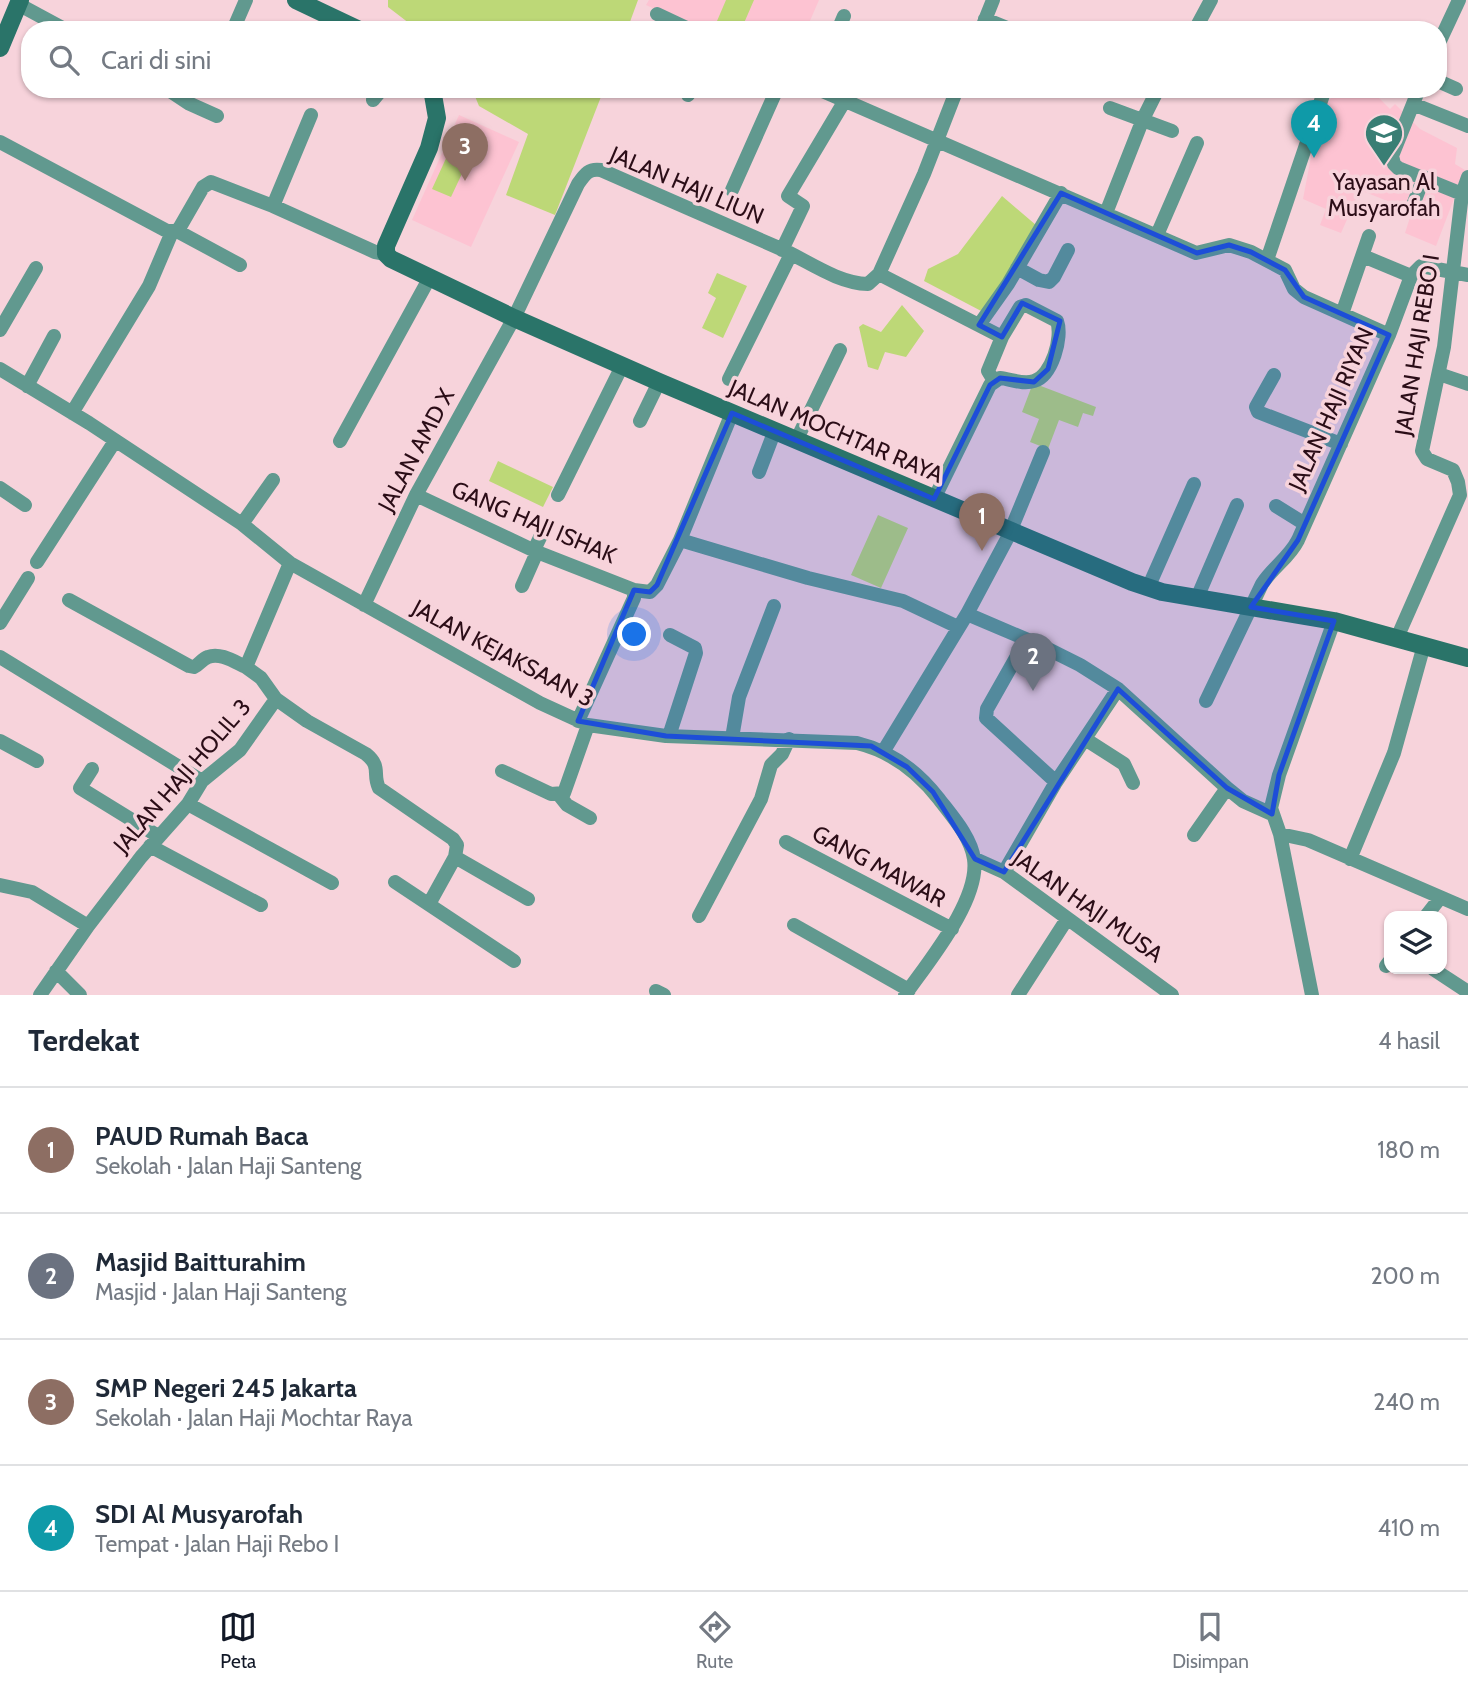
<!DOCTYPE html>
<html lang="id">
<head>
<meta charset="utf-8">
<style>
  body { margin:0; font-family:Cabin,sans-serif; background:#f6f6f7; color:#1f2937 }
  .controls { position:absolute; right:21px; bottom:21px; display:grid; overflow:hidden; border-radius:14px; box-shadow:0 2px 5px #0004 }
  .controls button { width:63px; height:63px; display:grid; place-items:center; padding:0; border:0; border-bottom:2px solid #e0e1e3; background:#fff; color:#1f2937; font:35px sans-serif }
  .you { position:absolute; left:635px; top:635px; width:24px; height:24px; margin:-18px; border:5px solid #fff; border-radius:50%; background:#1a73e8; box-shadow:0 0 0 10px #1a73e833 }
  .badge { display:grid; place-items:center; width:46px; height:46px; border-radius:50%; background:#111827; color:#fff; font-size:23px; font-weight:700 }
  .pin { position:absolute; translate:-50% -58px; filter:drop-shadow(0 2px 4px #0008) }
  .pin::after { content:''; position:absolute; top:37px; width:24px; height:21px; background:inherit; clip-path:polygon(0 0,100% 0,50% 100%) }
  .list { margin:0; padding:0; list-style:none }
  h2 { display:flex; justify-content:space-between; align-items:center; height:91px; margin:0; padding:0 28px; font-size:30px }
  h2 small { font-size:23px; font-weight:400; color:#747a83 }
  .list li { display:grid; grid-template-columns:46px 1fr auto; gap:21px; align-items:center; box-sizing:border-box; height:126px; padding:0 28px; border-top:2px solid #e0e1e3 }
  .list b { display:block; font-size:26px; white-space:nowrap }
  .list p { margin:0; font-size:23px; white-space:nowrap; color:#747a83 }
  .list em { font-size:23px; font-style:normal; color:#747a83 }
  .icon { flex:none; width:38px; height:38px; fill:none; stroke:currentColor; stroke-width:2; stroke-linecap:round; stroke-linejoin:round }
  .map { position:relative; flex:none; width:1468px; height:995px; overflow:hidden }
  .search { position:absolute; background:#fff; box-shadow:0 2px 5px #0004; left:21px; right:21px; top:21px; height:77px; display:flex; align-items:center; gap:18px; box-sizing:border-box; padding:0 24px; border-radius:28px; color:#747a83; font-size:26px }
  .sheet { height:595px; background:#fff }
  nav { display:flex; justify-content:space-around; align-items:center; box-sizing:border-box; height:98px; border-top:2px solid #e0e1e3; background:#fff; font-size:19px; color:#747a83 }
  nav a { display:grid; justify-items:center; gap:4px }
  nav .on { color:#111827 }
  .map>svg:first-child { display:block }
  .built { fill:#fdc3d2 }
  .green { fill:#bdd877 }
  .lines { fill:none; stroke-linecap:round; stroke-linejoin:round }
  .street { stroke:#61998f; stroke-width:14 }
  .secondary { stroke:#2a7469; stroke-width:18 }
  .marked { fill:#1d4ed8; fill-opacity:0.2; stroke:#1d4ed8; stroke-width:5; stroke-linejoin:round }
  .labels { text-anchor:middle; stroke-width:7; stroke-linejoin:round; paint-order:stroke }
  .poi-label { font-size:23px; fill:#2b0d17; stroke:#f7d3db }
  .street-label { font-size:23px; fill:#2b0d17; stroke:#f7d3db }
</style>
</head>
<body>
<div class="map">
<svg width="1468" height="995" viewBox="0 0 1468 995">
  <rect width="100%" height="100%" fill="#f7d3db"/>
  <path class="built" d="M649,0H819L806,30H701L646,5Z
    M1348,89H1370L1390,109L1395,104L1420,129L1457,148L1455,164L1465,170L1436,246L1405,233L1412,211L1360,190L1341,233L1320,225L1326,209L1303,199L1321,104Z
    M459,115L519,142L471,247L412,220Z"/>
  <path class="green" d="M388,0H638L627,30H418L388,7Z
    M726,0H754L741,30L717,21Z
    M472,89H604L555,215L506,195L528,134L479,106Z
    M448,154L467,163L451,197L432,189Z
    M1002,196L1043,231L985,313L924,281L928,269L958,254Z
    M717,273L747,286L723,338L702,328L716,298L708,293Z
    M902,305L924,331L906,357L885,352L878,370L868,367L859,327L863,324L881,332Z
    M1033,383L1096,407L1093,416L1083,413L1078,427L1059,420L1048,449L1030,442L1039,419L1022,412Z
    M498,461L553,487L543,507L489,481Z
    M878,515L908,528L881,588L851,575Z"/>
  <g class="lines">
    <path class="street" d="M18,4L66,30
      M657,14L691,30
      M985,19L1012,30
      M1197,26L1211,0
      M233,30L246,0
      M838,30L844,16
      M981,30L993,0
      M1438,45L1459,0
      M1438,81L1456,89
      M167,89L188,103L217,116
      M818,89L1196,253L1229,245L1251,252L1285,270L1294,289L1304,297L1389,335
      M1419,89L1392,156L1394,164L1398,168L1462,194
      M688,95L691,89
      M373,100L382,89
      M1413,104L1468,126
      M1110,108L1172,131
      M0,142L167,231H177L180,227L203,187L211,182L273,206L375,252L386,254
      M732,190L777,89
      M1413,205L1424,177
      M273,206L311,115
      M1106,213L1143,119L1158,89
      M177,231L240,265
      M1157,235L1197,143
      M782,250L803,206L788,196L844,102
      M1363,256L1411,276
      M1267,260L1325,89
      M1017,268L1039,280L1049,282L1054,277L1068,250
      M879,274L1002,337
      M1342,314L1369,236
      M979,325L1008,284L1061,193
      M0,330L36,268
      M0,369L89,423L242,524L290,563L540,703L588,725L666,736L857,743C890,751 918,772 939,799C952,816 971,837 974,859C980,900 928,962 905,995
      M1439,374L1468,384
      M1274,375L1256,407L1258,412L1341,444
      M729,379L791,254
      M27,386L54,336
      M72,413L149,286L172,232
      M640,421L659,382
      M797,439L840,350
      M340,441L430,277
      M759,472L775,430
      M0,488L25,505
      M416,495L537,552L634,590L650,592L657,585L680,540L732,413
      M558,495L622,366
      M934,499L990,385L1000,378C1011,379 1023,385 1034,381C1052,376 1063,337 1057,321L1026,305L1020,307L1002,337L988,371L994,381
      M1276,506L1305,524
      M242,524L273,480
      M680,540L808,578L903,601L958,627
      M534,550L544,529
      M37,562L115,441
      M522,586L537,552
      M1148,588L1194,484
      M1197,598L1237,505
      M69,600L189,666L194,667C199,665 202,659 208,657C220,652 235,662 246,667
      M364,605L416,495L514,318L578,184C585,174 589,168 601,170C660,196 720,222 779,248C807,260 836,283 868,284L879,274L924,174L957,89
      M967,614L1042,646L1080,665L1118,689L1227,788L1243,801L1272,814
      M0,623L28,578
      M1397,638L1460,495L1458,482L1453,470L1427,459L1422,451L1444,347L1462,194L1468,177
      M1026,640L987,709L986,718L1056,782
      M0,657L202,781
      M276,699L261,678L246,667L290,563
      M1206,701L1262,584C1273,567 1289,558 1298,540L1389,335L1411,276L1421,266L1468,275
      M578,721L634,598V590
      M669,736L696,653L695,648L670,635
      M732,738L739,697L774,606
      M1085,739L1124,764L1133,783
      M0,741L37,761
      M883,752L967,614L1008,537L1043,452
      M92,769L80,788L158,836
      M502,771L551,794L564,793L588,725
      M559,795L567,805L590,818
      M188,804L332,883
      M1280,834L1308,840L1468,909
      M1194,835L1227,788
      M786,842L952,929
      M150,846L261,905
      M455,857L528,899
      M975,859L1004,872L1172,995
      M1350,859L1394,753L1424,645
      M1004,872L1056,782L1118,689
      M395,882L514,961
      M0,885L32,892L88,926
      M699,916L761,799L771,765L782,754L789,739
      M1426,916L1440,898
      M794,925L909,990
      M1386,966L1389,962
      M1433,969L1468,992
      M56,971L80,995
      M656,991L664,995
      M40,995L88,926L141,857L188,804L202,781L240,750L276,699L307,721L366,754C382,767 372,774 379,788L453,839L457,845L455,857L429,904
      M1018,995L1067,919
      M1312,995L1280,834L1271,808L1279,775L1334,621"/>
    <path class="secondary" d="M296,0L359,30
      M0,48L20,0
      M432,89L437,118L429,148L386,246V254L391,259L514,318L659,382L1132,582L1162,592L1334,621L1468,658"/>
  </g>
  <path class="marked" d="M1061,193L1197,253L1229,245L1251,252L1285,270L1304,297L1389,335L1298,540L1251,607L1334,621L1279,775L1272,814L1227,788L1118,689L1004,872L975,859L933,792L907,767L871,746L666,736L578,721L634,590L650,592L657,585L732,413L934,499L990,385L1000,378L1034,382L1048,369L1060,321L1022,303L1002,337L979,325Z"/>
  <defs>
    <g id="school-pin" transform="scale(2.0125)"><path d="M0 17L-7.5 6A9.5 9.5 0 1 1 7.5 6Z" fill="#397e74" stroke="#f7d3db"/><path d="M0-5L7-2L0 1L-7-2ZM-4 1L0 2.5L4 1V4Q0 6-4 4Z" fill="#fff"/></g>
  </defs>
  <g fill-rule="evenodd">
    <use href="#school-pin" x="1384" y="133"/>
  </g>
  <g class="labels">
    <g class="poi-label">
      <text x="1384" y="190">Yayasan Al<tspan x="1384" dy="26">Musyarofah</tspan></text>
    </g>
    <g class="street-label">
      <text transform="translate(687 185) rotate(23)" y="8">JALAN HAJI LIUN</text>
      <text transform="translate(1417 345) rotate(-81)" y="8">JALAN HAJI REBO I</text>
      <text transform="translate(1331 409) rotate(-66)" y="8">JALAN HAJI RIYAN</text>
      <text transform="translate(836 431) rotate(23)" y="8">JALAN MOCHTAR RAYA</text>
      <text transform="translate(416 450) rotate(-62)" y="8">JALAN AMD X</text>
      <text transform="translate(534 522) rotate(23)" y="8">GANG HAJI ISHAK</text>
      <text transform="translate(503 653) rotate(28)" y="8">JALAN KEJAKSAAN 3</text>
      <text transform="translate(182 776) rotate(-49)" y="8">JALAN HAJI HOLIL 3</text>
      <text transform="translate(879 866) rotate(28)" y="8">GANG MAWAR</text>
      <text transform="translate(1088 906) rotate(35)" y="8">JALAN HAJI MUSA</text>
    </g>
  </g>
</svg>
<div class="controls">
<button><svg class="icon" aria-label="layers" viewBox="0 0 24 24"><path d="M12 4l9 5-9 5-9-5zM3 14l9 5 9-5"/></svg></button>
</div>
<div class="you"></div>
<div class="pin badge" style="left:982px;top:551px;background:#8d6e63">1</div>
<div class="pin badge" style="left:1033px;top:691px;background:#6b7280">2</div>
<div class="pin badge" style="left:465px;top:181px;background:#8d6e63">3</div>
<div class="pin badge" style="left:1314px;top:158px;background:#0f9aa8">4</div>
<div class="search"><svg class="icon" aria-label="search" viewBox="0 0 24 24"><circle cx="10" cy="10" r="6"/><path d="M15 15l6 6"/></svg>Cari di sini</div>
</div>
<section class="sheet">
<h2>Terdekat<small>4 hasil</small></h2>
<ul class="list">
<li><span class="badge" style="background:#8d6e63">1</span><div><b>PAUD Rumah Baca</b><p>Sekolah · Jalan Haji Santeng</p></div><em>180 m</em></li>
<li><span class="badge" style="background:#6b7280">2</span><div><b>Masjid Baitturahim</b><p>Masjid · Jalan Haji Santeng</p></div><em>200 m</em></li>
<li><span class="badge" style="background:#8d6e63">3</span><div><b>SMP Negeri 245 Jakarta</b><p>Sekolah · Jalan Haji Mochtar Raya</p></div><em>240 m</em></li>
<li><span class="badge" style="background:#0f9aa8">4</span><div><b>SDI Al Musyarofah</b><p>Tempat · Jalan Haji Rebo I</p></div><em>410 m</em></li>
</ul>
</section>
<nav>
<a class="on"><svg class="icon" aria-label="map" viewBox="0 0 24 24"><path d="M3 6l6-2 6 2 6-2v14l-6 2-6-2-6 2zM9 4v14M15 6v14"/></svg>Peta</a>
<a><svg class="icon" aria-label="directions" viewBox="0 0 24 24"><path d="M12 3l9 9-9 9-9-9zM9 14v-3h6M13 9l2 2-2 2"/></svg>Rute</a>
<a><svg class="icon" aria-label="saved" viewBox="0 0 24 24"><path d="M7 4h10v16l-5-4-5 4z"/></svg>Disimpan</a>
</nav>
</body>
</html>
